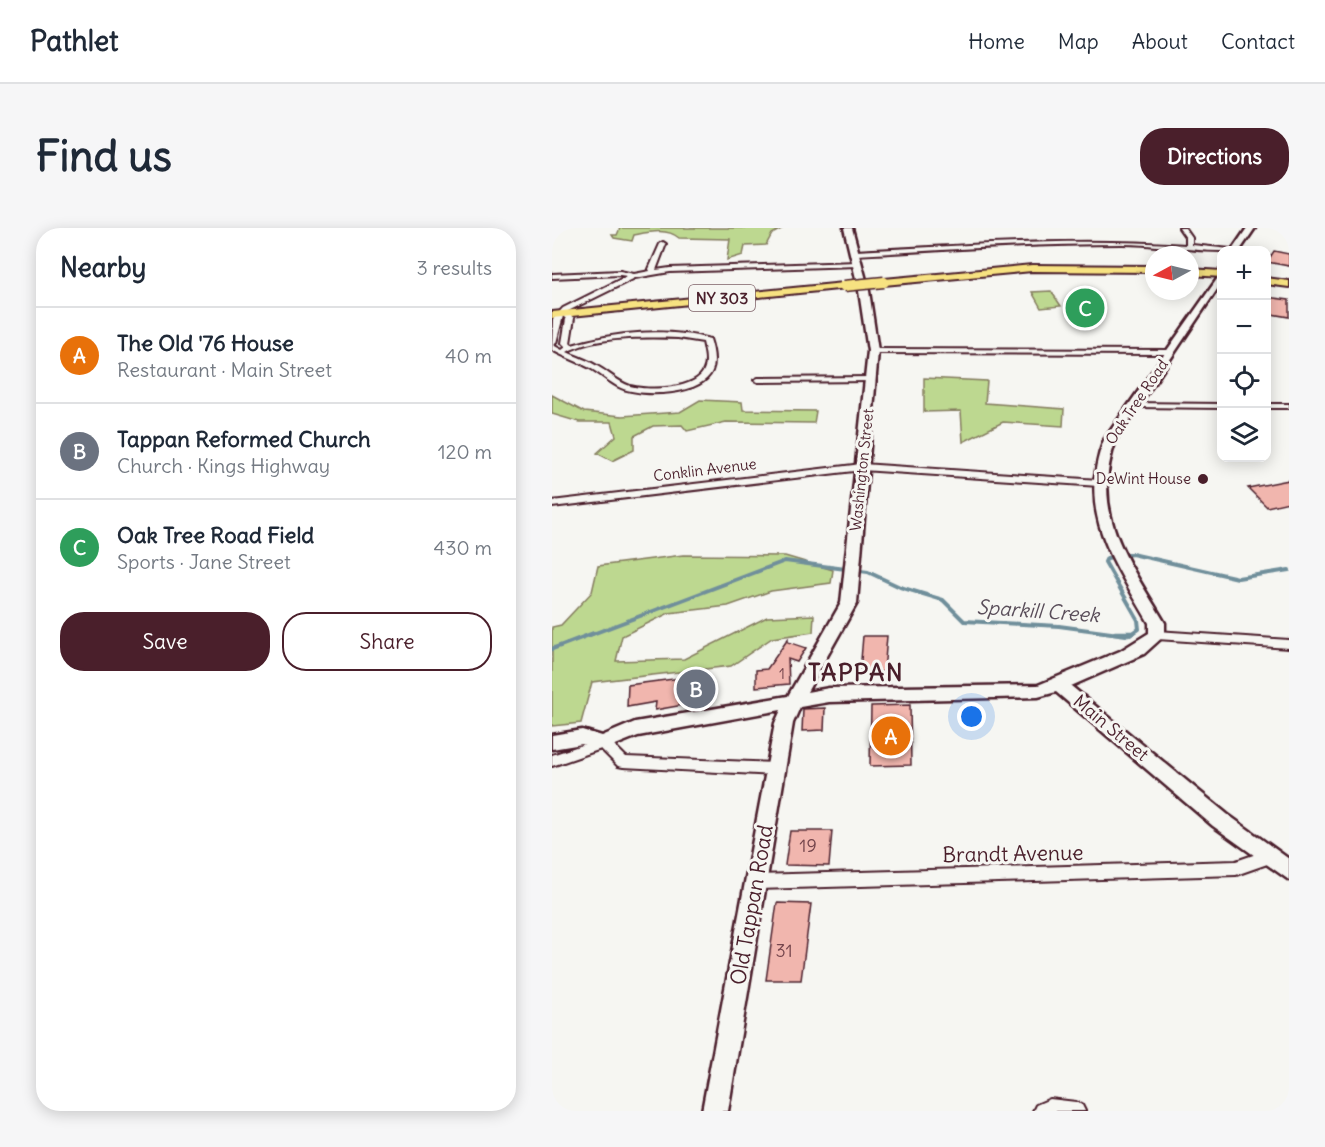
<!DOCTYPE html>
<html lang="en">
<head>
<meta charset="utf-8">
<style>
  body { margin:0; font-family:Delius,sans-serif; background:#f6f6f7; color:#1f2937 }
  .controls { position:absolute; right:18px; top:18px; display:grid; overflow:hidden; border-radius:12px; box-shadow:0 3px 15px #0003 }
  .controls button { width:54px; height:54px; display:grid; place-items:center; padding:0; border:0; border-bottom:2px solid #e0e1e3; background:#fff; color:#1f2937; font:30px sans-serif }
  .compass { position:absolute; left:593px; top:18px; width:54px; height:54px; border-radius:50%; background:#fff; box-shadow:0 3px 15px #0003; rotate:263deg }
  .you { position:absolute; left:420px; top:489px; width:21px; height:21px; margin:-15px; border:4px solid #fff; border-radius:50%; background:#1a73e8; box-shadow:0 0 0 9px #1a73e833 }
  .badge { display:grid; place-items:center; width:39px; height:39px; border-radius:50%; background:#4a1f2b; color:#fff; font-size:20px; font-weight:700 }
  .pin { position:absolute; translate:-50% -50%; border:3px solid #fff; box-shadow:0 2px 6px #0006 }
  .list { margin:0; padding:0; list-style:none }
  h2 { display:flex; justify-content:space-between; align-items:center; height:78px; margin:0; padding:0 24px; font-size:26px }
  h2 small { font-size:20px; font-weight:400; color:#747a83 }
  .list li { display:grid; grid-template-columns:39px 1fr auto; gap:18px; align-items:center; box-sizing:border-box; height:96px; padding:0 24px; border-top:2px solid #e0e1e3 }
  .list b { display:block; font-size:22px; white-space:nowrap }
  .list p { margin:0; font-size:20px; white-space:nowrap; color:#747a83 }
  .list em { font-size:20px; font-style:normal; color:#747a83 }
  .actions { display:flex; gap:12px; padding:18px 24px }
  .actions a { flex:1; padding:14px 0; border:2px solid #4a1f2b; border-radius:24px; text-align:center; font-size:21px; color:#4a1f2b }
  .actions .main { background:#4a1f2b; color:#fff }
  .icon { flex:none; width:33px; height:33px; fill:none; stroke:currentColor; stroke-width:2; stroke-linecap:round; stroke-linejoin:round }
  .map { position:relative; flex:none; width:737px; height:883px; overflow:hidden; border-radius:24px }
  header { display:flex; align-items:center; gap:36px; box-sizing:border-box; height:84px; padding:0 30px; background:#fff; border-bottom:2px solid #e0e1e3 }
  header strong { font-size:28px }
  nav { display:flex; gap:33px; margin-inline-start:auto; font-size:21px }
  .intro { display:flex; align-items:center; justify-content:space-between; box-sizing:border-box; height:144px; padding:0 36px }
  h1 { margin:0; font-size:42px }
  .button { padding:15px 27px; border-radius:24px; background:#4a1f2b; color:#fff; font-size:21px; font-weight:700 }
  main { display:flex; gap:36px; padding:0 36px }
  aside { flex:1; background:#fff; border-radius:24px; box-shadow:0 3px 15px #0003 }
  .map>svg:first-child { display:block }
  .green { fill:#bdd890; stroke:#847c5e; stroke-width:1.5 }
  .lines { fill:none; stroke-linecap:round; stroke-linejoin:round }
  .stream-far1 { stroke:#708f9b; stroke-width:4 }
  .stream { stroke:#708f9b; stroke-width:4.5 }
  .building { fill:#f1b6ae; stroke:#4a1f2b; stroke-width:1.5 }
  .street-casing { stroke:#4a1f2b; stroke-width:4 }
  .secondary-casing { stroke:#4a1f2b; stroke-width:5 }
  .primary-casing { stroke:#4a1f2b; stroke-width:4 }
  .street { fill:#f6f6f2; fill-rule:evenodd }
  .secondary { fill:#f6f6f2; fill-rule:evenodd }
  .primary { fill:#f7e281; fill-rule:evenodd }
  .primary-bridge-casing { stroke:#4a1f2b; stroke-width:13; stroke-linecap:butt }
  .primary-bridge { stroke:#f7e281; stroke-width:10 }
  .poi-dot { fill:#4a1f2b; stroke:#f6f6f2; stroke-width:2 }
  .labels { text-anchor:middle; stroke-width:6; stroke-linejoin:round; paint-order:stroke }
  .far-street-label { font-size:15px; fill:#4a1f2b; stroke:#f6f6f2 }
  .far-poi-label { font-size:15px; fill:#4a1f2b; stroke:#f6f6f2; text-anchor:end }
  .number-label { font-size:15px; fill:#74454c }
  .shield { fill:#f6f6f2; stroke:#7e6067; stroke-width:1.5 }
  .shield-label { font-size:16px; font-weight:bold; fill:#4a1f2b }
  .street-label { font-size:18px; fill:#4a1f2b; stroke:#f6f6f2 }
  .near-number-label { font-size:18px; fill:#74454c }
  .water-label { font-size:20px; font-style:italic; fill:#5a4e5a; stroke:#f6f6f2 }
  .near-street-label { font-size:21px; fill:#4a1f2b; stroke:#f6f6f2 }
  .district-label { font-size:24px; font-weight:bold; letter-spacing:1.5px; fill:#4a1f2b; stroke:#f6f6f2 }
</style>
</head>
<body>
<header>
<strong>Pathlet</strong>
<nav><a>Home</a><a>Map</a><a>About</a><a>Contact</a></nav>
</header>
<div class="intro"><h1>Find us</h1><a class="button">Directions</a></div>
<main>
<aside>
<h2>Nearby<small>3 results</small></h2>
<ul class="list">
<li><span class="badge" style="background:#e8710a">A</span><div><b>The Old '76 House</b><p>Restaurant · Main Street</p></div><em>40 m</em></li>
<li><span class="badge" style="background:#6b7280">B</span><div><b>Tappan Reformed Church</b><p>Church · Kings Highway</p></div><em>120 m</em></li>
<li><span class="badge" style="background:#2e9e5b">C</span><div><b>Oak Tree Road Field</b><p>Sports · Jane Street</p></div><em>430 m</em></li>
</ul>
<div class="actions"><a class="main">Save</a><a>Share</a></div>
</aside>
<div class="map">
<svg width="737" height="883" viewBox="0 0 737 883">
  <rect width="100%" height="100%" fill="#f6f6f2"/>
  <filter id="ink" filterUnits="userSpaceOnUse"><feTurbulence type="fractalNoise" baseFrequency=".0167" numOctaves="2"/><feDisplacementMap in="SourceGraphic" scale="12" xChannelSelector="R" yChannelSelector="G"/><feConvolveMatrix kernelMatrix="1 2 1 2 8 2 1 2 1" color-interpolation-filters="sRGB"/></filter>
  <g filter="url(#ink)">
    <path class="green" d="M68,0H231L220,6L214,17L193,18L191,27L175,32L178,11L127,10C115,0 98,4 82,7L80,13L62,10L60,7H65Z
      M499,63L509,78L489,80L480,64Z
      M530,73L540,74L552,82V85L518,87L514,78Z
      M372,150L435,153L433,175L512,181L511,198L451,194L411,214L409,183L372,184Z
      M0,167L32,184L70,188L128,184L148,172L190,174L191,182L264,183L262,195L174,194L135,203L130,197L101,198L82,208V222L60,233L45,225L64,208L60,194H27L0,186Z
      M131,327L233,328L281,342L279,355L219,363L176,378L117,385L70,408L64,433L132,431L215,389L262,387L261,404L220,410L179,438L40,454L29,495L0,498V399L9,397L40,364L46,338Z"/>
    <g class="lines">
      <path class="stream-far1" d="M38,407L233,333L316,344L348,359L391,372L412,393L507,398L574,407
        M578,407L587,401L586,392L553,334L555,330L580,326L686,350L737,342"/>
      <path class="stream" d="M563,405H580
        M0,421L42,405"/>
    </g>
    <path class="building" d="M722,23L737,26V38L715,34Z
      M714,69L737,72V89L714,85Z
      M737,252V274L715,279L696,260Z
      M311,408H335L332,444H308Z
      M236,411V414L254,420L245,434L236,431L237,456L204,459V442L215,441Z
      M152,447L154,473L103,482L104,474L75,479L76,457Z
      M358,477L359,537L318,538L319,478Z
      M273,480L272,502L250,503L251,481Z
      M238,603H280L277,638L233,637Z
      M225,675L259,676L249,752H214Z"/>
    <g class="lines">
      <g class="street-casing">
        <path id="street" d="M627,0H633L640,10V17L688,22C650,26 609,16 570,16C481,16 393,22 304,27L301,25L304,23C415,17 523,9 634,17V10Z
          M111,14L114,16L104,42L118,40L306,34L309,36L306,38L118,44L83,50L14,84L22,90L18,115L20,117C62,104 115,99 158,111C161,120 164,134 160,143C149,168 90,169 69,160C58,155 49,146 38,140C25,133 12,129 0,122L1,91L11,80L75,48L68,47L0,50V46L68,43L82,46L98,43L97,41L108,16ZM11,88L14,91L10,115L14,119L10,122L1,117L4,115ZM126,110L151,114C153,123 156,134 152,142C144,162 95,163 78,158C66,154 56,144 45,138C36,132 25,129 15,124C43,108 94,109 126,110Z
          M318,121L619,122L623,124L619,126L321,125H318Z
          M319,149L323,151L322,153L206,154L202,152L206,150Z
          M580,175L670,176V180L583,179H580Z
          M714,176H737V180H714Z
          M310,236L547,252L552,255L547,258L310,242L0,279V273Z
          M605,403L737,412V420L605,411L599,407Z
          M51,510L56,511L74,529L224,535L229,537L231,541L229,545L224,547L71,539L66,538L49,521L0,538V527Z
          M716,622L721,624L723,629L721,634L684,647L205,661L200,659L197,654L200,649L205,647L684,633Z
          M498,871L524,874L530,877L533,883H481L484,877Z"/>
      </g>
      <g class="secondary-casing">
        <path id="secondary" d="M292,0H300L317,63L326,123L305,375L255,464L277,460L486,457L568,423L597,405V395C562,333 524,285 552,212L670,44V54L564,212C537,285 577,334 613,395V407L592,426L519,458L675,586L737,631V652L661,598L504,464L486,469L277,474L248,479L241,495L176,883H150L223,495L229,482L86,508L51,522L30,516L0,521V507L30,502L50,508L83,494L236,468L289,375L316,123L307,63Z
          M695,0H703L688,22H680Z"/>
      </g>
      <g class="primary-casing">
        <path id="primary" d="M480,37L602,38V44L480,43L332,57L327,54L332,51Z
          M638,41L670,43V49L638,47Z
          M714,50L737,53V59L714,56Z
          M292,55L296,56V60L0,90V84Z"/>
      </g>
      <use href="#street" class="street"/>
      <use href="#secondary" class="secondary"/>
      <use href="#primary" class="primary"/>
      <g class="primary-bridge-casing">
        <path id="primary-bridge" d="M292,58L332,54"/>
      </g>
      <use href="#primary-bridge" class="primary-bridge"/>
    </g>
  </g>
  <circle class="poi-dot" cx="651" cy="251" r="6"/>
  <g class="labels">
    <g class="far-street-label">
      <text transform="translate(585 174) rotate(-56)" y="5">Oak Tree Road</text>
      <text transform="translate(153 242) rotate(-7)" y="5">Conklin Avenue</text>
      <text transform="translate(310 242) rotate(-84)" y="5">Washington Street</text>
    </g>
    <g class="far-poi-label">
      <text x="639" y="256">DeWint House</text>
    </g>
    <g class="number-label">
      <text x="230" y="451">1</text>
    </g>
    <rect class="shield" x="137" y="57" width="66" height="26" rx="4.5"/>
    <g class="shield-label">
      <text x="170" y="76">NY 303</text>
    </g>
    <g class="street-label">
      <text transform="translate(559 500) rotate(40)" y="6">Main Street</text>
    </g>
    <g class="near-number-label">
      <text x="256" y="624">19</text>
      <text x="232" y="729">31</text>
    </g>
    <g class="water-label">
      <text transform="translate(486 383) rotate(4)" y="7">Sparkill Creek</text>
    </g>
    <g class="near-street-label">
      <text transform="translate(461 626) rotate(-1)" y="7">Brandt Avenue</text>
      <text transform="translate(200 677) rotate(-80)" y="7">Old Tappan Road</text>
    </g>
    <g class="district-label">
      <text x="304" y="453">TAPPAN</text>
    </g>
  </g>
</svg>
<div class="controls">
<button>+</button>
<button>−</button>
<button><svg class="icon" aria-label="locate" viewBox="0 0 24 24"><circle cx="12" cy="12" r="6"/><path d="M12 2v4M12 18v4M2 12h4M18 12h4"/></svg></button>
<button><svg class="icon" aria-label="layers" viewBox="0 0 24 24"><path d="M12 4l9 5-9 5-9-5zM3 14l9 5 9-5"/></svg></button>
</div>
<svg class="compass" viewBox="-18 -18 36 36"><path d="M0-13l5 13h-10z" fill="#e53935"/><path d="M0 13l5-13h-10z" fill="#747a83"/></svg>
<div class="you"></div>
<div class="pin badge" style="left:339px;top:508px;background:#e8710a">A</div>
<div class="pin badge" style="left:144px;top:461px;background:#6b7280">B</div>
<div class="pin badge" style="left:533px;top:80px;background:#2e9e5b">C</div>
</div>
</main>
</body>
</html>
